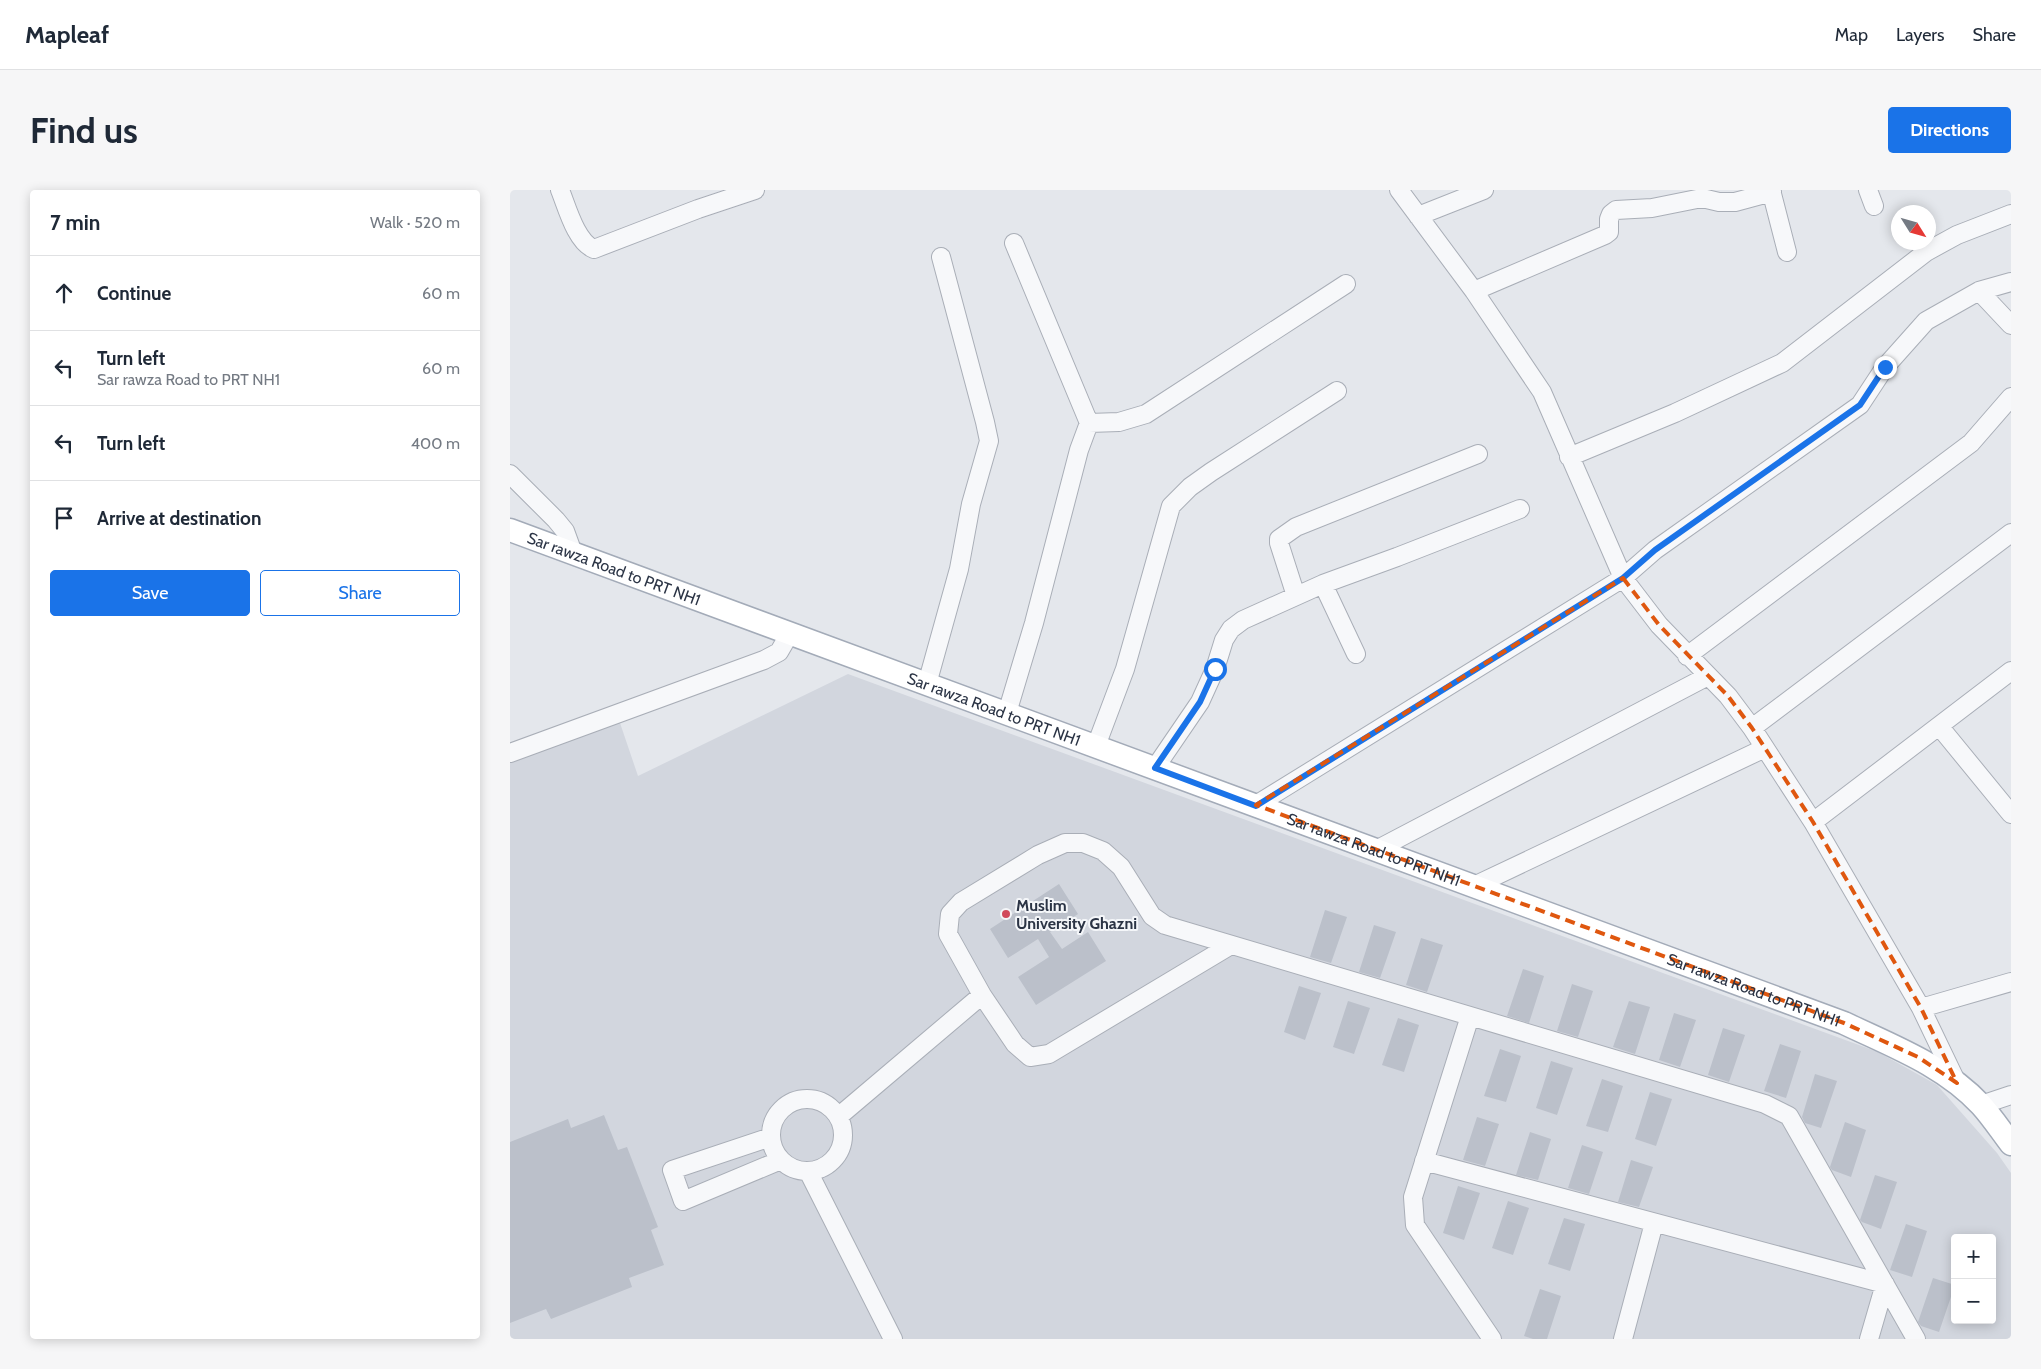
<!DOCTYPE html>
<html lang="en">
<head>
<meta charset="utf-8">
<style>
  body { margin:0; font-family:Cabin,sans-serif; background:#f6f6f7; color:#1f2937 }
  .controls { position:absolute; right:15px; bottom:15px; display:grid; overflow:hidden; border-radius:5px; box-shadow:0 2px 12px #0003 }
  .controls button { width:45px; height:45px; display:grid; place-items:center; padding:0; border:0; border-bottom:1px solid #e0e1e3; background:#fff; color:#1f2937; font:25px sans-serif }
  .compass { position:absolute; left:1381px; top:15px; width:45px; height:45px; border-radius:50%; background:#fff; box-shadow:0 2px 12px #0003; rotate:127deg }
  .stop { position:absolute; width:15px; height:15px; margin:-11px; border:4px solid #1a73e8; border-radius:50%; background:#fff }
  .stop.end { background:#1a73e8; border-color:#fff; box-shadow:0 1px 5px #0008 }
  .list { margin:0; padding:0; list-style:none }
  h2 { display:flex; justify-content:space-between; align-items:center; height:65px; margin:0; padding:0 20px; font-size:21px }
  h2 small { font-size:16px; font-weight:400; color:#747a83 }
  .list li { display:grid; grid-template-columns:32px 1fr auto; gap:15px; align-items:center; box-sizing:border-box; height:75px; padding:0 20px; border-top:1px solid #e0e1e3 }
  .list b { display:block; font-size:19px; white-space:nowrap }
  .list p { margin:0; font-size:16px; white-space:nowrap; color:#747a83 }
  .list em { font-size:16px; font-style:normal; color:#747a83 }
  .actions { display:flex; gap:10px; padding:15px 20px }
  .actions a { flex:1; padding:11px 0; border:1px solid #1a73e8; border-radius:5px; text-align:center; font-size:18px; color:#1a73e8 }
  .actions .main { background:#1a73e8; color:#fff }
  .icon { flex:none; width:28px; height:28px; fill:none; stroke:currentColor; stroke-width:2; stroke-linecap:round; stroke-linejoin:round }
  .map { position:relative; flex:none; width:1501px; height:1149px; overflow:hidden; border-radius:5px }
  header { display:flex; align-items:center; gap:30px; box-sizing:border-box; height:70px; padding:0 25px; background:#fff; border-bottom:1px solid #e0e1e3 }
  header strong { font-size:24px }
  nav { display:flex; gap:28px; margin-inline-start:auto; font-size:18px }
  .intro { display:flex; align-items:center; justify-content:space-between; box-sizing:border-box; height:120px; padding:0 30px }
  h1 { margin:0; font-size:35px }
  .button { padding:12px 22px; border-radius:5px; background:#1a73e8; color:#fff; font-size:18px; font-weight:700 }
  main { display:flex; gap:30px; padding:0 30px }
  aside { flex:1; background:#fff; border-radius:5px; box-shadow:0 2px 12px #0003 }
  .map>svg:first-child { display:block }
  .built { fill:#d2d6de; fill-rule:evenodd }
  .building { fill:#bbc0ca }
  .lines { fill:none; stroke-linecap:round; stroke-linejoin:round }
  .minor-casing { stroke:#a9aeb7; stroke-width:20 }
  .major-casing { stroke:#a3abb8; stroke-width:25 }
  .minor { stroke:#f7f8fa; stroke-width:18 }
  .major { stroke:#fff; stroke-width:22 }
  .route { stroke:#1a73e8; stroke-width:6 }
  .marked { fill:none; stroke:#df570f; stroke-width:4; stroke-dasharray:10 6; stroke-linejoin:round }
  .poi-dot { fill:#d1495b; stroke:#f4f6f9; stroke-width:2 }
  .labels { text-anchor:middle; stroke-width:4; stroke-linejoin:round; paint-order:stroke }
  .street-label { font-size:16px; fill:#2b3445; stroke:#f4f6f9 }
  .poi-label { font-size:16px; font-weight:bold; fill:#2b3445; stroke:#f4f6f9; text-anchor:start }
</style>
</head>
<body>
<header>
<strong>Mapleaf</strong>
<nav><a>Map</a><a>Layers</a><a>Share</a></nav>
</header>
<div class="intro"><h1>Find us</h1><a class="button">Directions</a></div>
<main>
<aside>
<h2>7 min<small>Walk · 520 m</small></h2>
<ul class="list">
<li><svg class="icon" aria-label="ahead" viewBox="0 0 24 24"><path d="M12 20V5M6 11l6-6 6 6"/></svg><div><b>Continue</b></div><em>60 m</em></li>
<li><svg class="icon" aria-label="left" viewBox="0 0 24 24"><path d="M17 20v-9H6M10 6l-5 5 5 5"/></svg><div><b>Turn left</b><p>Sar rawza Road to PRT NH1</p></div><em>60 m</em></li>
<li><svg class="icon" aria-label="left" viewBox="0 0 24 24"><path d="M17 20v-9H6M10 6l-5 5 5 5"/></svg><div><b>Turn left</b></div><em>400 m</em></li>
<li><svg class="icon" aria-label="arrive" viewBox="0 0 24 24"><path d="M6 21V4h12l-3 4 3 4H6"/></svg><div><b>Arrive at destination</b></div></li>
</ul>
<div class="actions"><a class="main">Save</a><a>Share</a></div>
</aside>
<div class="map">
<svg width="1501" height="1149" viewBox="0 0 1501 1149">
  <rect width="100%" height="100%" fill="#e4e7ec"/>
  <path class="built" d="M338,484L1368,862L1427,895L1487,963L1501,983V1149H0V569L109,530L128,586ZM1445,1048H1482V1130H1445Z"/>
  <path class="building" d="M549,694L568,724L540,742L552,759L578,742L596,771L526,815L508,787L539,767L528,749L498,768L480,739Z
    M815,720L837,727L821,773L800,767Z
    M864,735L886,742L870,788L849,782Z
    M911,748L933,755L917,802L896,795Z
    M1013,779L1034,786L1019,833L997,826Z
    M1062,794L1083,801L1068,847L1047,841Z
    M789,796L811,803L795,850L774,842Z
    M838,811L860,818L844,864L823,857Z
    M1119,811L1140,817L1125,864L1103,857Z
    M1164,823L1186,830L1170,877L1149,870Z
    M888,828L909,835L894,882L872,875Z
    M1213,838L1235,845L1219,892L1198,885Z
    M1270,854L1291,861L1276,908L1254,901Z
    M990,859L1011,866L996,912L974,906Z
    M1041,871L1063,878L1047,925L1026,918Z
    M1305,884L1327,891L1311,938L1295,933L1292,927Z
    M1092,889L1113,896L1098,942L1076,936Z
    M1140,902L1162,909L1146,956L1125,949Z
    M94,925L108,960L117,957L148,1037L141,1040L154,1075L119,1088L122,1097L41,1129L36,1119L0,1133V952L58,929L61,938Z
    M967,927L989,934L975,976L953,970Z
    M1335,932L1356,940L1341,987L1322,980L1320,977Z
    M1020,942L1041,949L1028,990L1006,985Z
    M1072,955L1093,962L1079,1004L1058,998Z
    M1121,970L1143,977L1129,1017L1108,1012Z
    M1365,985L1387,992L1371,1039L1352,1032L1350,1030Z
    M948,996L970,1003L954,1050L933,1043Z
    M998,1011L1019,1018L1003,1065L982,1058Z
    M1054,1028L1075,1034L1060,1081L1038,1074Z
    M1396,1034L1417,1041L1402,1087L1380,1080Z
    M1423,1088L1445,1095L1429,1142L1411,1136L1408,1132Z
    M1030,1099L1051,1106L1037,1149H1023L1014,1146Z"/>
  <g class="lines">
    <g class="minor-casing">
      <path id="minor" d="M50,0C57,17 66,52 84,59L188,19L245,0
        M889,0L964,101L1032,202L1113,388L1149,435L1218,506L1242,538L1303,632L1411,818L1447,893
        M1261,0L1277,62
        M1358,0L1364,16
        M908,26L974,0
        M504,53L579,233
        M964,101L1095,45L1099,42V29L1101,24L1106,20L1142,18L1192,8L1209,12H1225L1262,2
        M1469,101L1501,135
        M1059,267L1165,223L1272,173L1416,62L1447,45L1501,24
        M0,284L46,330L55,341L63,363
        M813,394L846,464
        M786,406L769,353V349L786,337L968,264
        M1177,466L1461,253L1501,207
        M417,494L449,379L461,314L479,251L475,232L431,67
        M497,523L524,433L569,260L579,233L609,232L636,224L836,94
        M1429,536L1501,624
        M1242,538L1501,343
        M586,556L615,479L661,316L680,297L701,282L827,201
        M0,563L254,470L269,462L280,443
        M645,578L690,512L705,479L714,450L721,439L733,430L813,394L887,367L1010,319
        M746,615L1113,388L1145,360L1350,215L1375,177L1416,131L1469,101L1501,92
        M1303,632L1501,481
        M866,660L1198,486
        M964,696L1255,558
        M472,805L438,744L440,724L451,712L528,665L555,653H573L593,661L611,677L642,726L655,735L1255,914L1279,926L1406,1149
        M1411,818L1501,792
        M960,826L903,1007L905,1035L982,1149
        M261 945a36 36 0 1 1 72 0a36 36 0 1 1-72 0Z
        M1471,915L1501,905
        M328,927L472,805L505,854L520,867L539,864L721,755
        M261,947L162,980L173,1011L271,970
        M914,971L1375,1094L1359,1149
        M298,981L383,1149
        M1113,1149L1144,1033"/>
    </g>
    <g class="major-casing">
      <g id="major">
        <path id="s1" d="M0,340L1334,833C1382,856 1434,875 1471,915C1482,927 1491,941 1501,954"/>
      </g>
    </g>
    <use href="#minor" class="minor"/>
    <use href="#major" class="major"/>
  </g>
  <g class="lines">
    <path class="route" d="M705,479L690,512L645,578L746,616L1113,388L1145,360L1350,215L1375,177"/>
  </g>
  <path class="marked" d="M1113,388L1149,435L1218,506L1242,538L1303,632L1411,818L1447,893L1408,867L1334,833L746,615Z"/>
  <circle class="poi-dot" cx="496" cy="724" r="5"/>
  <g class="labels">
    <g class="street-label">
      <text dy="6" stroke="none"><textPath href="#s1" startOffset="111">Sar rawza Road to PRT NH1</textPath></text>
      <text dy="6" stroke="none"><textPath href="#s1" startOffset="516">Sar rawza Road to PRT NH1</textPath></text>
      <text dy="6" stroke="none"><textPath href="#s1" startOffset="921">Sar rawza Road to PRT NH1</textPath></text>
      <text dy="6" stroke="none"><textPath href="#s1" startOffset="1326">Sar rawza Road to PRT NH1</textPath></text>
    </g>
    <g class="poi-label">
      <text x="506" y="721">Muslim<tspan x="506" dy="18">University Ghazni</tspan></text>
    </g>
  </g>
</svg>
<div class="controls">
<button>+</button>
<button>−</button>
</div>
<svg class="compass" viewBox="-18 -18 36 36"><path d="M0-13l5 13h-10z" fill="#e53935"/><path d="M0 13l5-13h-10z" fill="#747a83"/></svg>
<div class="stop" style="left:705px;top:479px"></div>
<div class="stop end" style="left:1375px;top:177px"></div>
</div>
</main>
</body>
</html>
